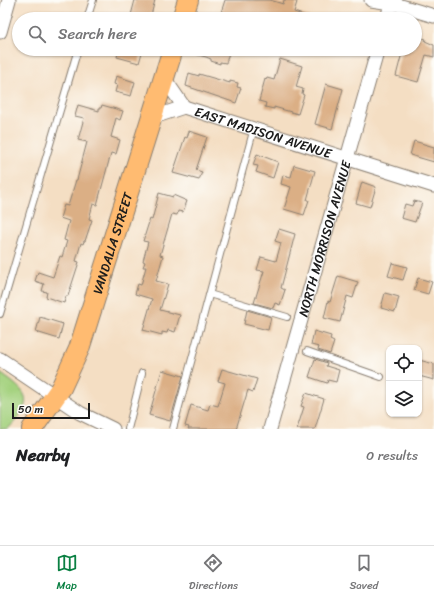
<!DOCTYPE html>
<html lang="en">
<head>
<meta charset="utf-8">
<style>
  body { margin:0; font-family:Sriracha,sans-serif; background:#f2f2f2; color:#202124 }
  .controls { position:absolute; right:12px; bottom:12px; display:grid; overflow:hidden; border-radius:8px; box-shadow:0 1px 3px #0004 }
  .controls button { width:36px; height:36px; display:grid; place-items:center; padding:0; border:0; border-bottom:1px solid #e0e0e0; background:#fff; color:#202124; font:20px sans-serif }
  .scale { position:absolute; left:12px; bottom:10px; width:78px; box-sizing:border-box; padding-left:4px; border:2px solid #1c1c1c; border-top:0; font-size:11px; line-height:14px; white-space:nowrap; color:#1c1c1c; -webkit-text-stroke:3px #fdfcf7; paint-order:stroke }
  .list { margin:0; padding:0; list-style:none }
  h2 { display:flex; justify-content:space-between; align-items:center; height:52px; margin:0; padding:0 16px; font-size:17px }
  h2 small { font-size:13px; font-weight:400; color:#757577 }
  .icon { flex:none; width:22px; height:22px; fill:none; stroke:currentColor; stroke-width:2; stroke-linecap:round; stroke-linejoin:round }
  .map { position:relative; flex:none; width:434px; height:429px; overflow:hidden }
  .search { position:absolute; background:#fff; box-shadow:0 1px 3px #0004; left:12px; right:12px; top:12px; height:44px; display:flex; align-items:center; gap:10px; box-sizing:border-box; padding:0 14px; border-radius:22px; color:#757577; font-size:15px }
  .sheet { height:116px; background:#fff }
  nav { display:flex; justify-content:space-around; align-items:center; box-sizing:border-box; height:56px; border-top:1px solid #e0e0e0; background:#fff; font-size:11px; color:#757577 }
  nav a { display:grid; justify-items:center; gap:2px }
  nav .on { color:#0b8043 }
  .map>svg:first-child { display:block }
  .green { fill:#a4d27f; stroke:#60774e }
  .building { fill:#dbaf85 }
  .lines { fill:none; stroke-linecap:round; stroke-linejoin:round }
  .service-casing { stroke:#887d70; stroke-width:8 }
  .minor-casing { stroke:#887d70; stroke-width:15 }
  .primary-casing { stroke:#887d70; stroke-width:22 }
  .service { stroke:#fff; stroke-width:6 }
  .minor { stroke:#fff; stroke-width:13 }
  .primary { stroke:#ffbb71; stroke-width:20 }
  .labels { text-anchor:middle; stroke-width:3.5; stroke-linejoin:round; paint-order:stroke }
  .street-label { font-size:13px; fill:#1c1c1c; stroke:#fdfcf7 }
</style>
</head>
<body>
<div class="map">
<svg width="434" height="429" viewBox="0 0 434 429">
  <rect width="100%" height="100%" fill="#fdfcf7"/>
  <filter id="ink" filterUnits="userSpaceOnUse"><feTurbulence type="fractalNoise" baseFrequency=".025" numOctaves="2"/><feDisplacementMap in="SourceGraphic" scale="8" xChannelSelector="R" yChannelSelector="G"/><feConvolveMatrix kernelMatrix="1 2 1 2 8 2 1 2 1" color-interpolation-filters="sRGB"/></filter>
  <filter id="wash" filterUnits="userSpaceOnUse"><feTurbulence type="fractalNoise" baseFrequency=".012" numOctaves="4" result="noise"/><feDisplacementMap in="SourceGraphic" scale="16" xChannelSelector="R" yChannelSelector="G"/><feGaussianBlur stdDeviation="0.9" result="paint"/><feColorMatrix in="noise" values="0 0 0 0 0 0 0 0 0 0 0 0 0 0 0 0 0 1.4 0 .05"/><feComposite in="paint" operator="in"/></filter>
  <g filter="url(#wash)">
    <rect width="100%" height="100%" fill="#f4dec3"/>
    <path class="green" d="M0,373C30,394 35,400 8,429H0Z"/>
    <g id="blocks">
      <path class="building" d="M135,0H155L150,19H130Z
        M225,0H270L283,4L284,0H291L297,2L294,12L309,17V19H219Z
        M415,36L426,39L425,41L434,45V57L426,55L418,82L396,76L403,49H415Z
        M119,49H143L139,63L117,57Z
        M187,49H230L226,63L220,62V64L211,61V59L206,57L187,52Z
        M280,59L302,66L296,87L303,89L302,94L304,95L298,114L274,107V109L265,107L266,103L259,101L265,79L266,80L267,78L274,80Z
        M189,73L199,76V74L230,83V81L238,83L237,87L241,88L236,103L186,86Z
        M116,76L135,82L131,96L115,92L117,85L114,84Z
        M326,84L343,89L332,129L315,124Z
        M78,105L99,111V108H101L102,105L123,111L120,120L116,118L111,137L120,140L116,154L111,153L97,205L93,204L89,219L92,220L85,241H84L83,244L81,243L76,261L79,262L68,296H66L64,303L46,297L47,292L42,291L44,284L35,281L38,272L53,277L60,256L62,257L67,241L64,240L69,221L60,218L64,205L68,206L76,180H77L87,142L78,140L84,118L75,116Z
        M189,131L207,137L196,170L202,172L199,180L173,173L185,137L187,138Z
        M414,141L434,147V162L410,155Z
        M257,154L278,162L273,178L256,172L258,166L253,165Z
        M294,165L315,171L307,200H309L304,215L284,209L291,187L281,184L283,175L291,177Z
        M362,182L376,187L370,207L356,203Z
        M159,193L173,197V195L187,201L183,212L178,211L177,215L172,214L160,255L163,256L156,281L168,284L160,310L180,315L175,332L168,330L167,333L162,332V335L143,330L152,299L135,294L138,284L141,285L146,267H143L145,262L143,261L148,242L143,241L150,219L152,220Z
        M414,201L422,203L415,222L401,218L405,204L412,206Z
        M279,229L295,234L281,288L285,290L280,305L275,303L273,308L254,303L264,271L257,270L261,257L276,261L281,243L275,241Z
        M392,263L407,267L403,280L388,276Z
        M338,276L358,282L353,298L347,296L340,322L324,318L328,301L330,302Z
        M418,278L432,282L428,294L414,290Z
        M385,293L399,297L395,312L381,308Z
        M247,310L271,317L268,330L244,324Z
        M40,317L63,324L59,339L36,332Z
        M314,331L331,336L330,340L334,342L330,354L318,350L319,347L311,345Z
        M315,359L327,363L326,366L339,370L336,382L328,380L327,383L309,377Z
        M419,360L434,364V380L419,376Z
        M222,369L257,379L253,392L248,390L236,429H188L189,427L185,426L191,405L208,410L210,404L218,406L225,383L218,381Z
        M162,370L183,376L170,421L149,415Z
        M306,393L324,399L315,429H297L304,407L301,406Z"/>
    </g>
  </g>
  <g filter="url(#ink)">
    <use href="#blocks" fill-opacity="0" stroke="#887d70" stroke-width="1"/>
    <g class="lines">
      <g class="service-casing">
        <path id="service" d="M87,19L93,0
          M209,294L287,317
          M0,314L78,49
          M307,351L381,377
          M128,429L142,373
          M173,429L254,128"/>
      </g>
      <g class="minor-casing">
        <g id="minor">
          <path d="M371,0L391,3L434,16"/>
          <path d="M387,19L392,0"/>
          <path d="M0,32L9,0"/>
          <path d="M164,78L184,107"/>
          <path id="s1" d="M184,107L434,186"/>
          <path d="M151,118L184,107"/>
          <path d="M0,359L80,413L113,429"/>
          <path id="s2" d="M270,429L378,49"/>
        </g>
      </g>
      <g class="primary-casing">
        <g id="primary">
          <path d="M182,19L188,0"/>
          <path id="s3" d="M32,429L61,388L79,349L173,49"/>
        </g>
      </g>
      <use href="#service" class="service"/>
      <use href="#minor" class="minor"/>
      <use href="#primary" class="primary"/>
    </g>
  </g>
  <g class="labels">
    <g class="street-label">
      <text dy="5" stroke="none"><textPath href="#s1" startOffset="83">EAST MADISON AVENUE</textPath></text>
      <text dy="5" stroke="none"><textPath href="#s2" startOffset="198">NORTH MORRISON AVENUE</textPath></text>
      <text dy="5" stroke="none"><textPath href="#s3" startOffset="204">VANDALIA STREET</textPath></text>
    </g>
  </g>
</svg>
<div class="controls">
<button><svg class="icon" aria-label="locate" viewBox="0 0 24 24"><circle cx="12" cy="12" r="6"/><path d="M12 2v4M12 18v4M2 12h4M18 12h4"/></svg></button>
<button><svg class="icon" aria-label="layers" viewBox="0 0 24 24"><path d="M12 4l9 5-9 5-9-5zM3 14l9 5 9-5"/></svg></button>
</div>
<div class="scale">50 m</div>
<div class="search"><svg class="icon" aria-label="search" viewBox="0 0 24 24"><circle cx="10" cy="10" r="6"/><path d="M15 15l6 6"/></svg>Search here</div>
</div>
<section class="sheet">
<h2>Nearby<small>0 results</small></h2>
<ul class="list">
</ul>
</section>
<nav>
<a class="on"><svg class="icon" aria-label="map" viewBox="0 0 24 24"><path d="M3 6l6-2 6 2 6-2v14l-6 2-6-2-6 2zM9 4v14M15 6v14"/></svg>Map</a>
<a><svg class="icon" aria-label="directions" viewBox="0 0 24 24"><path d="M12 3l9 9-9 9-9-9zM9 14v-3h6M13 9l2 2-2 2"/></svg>Directions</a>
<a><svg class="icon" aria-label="saved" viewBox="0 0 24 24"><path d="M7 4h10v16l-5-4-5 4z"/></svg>Saved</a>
</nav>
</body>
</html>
